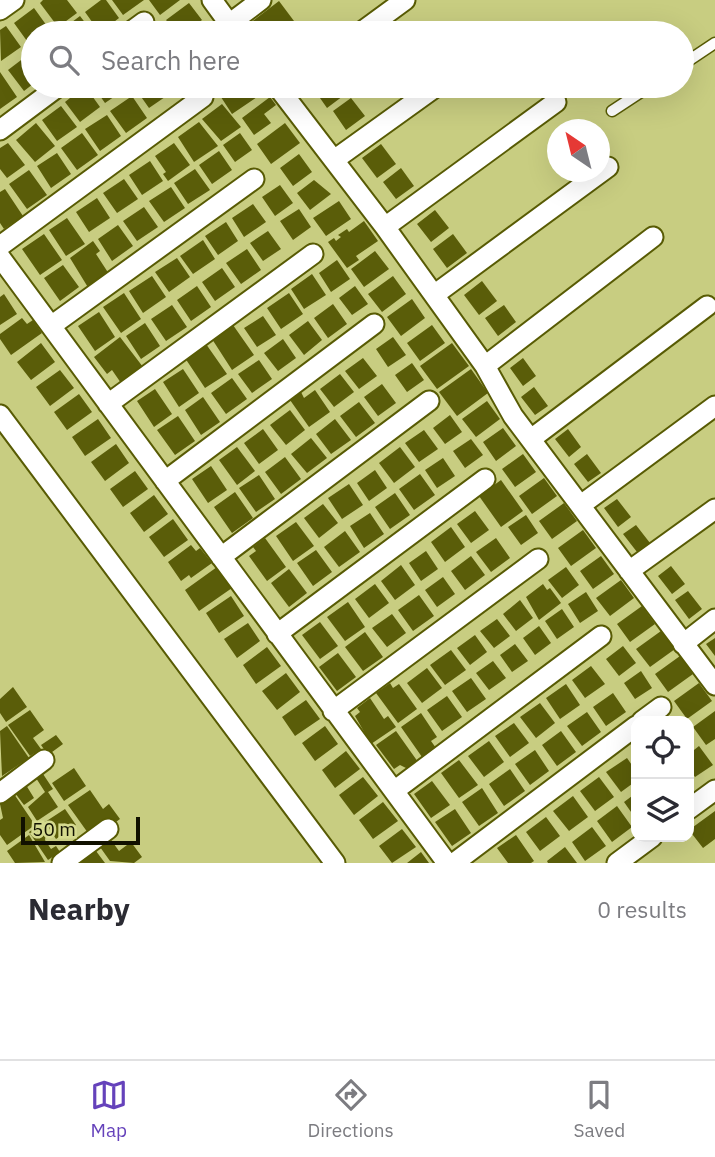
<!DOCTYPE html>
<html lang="en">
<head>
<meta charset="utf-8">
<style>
  body { margin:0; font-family:"IBM Plex Sans",sans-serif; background:#f2f2f3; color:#2b2b33 }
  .controls { position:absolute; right:21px; bottom:21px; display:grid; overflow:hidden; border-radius:14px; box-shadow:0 7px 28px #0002 }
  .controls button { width:63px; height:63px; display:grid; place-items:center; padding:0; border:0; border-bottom:2px solid #e1e1e2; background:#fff; color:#2b2b33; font:35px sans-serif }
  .compass { position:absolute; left:547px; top:119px; width:63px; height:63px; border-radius:50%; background:#fff; box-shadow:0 7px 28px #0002; rotate:325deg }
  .scale { position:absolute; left:21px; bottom:18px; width:119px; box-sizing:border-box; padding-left:7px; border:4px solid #110; border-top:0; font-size:19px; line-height:24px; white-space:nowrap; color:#110; -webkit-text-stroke:5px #d5da8e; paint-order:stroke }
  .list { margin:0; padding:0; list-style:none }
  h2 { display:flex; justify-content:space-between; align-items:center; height:91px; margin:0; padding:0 28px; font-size:30px }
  h2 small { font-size:23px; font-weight:400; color:#7c7c81 }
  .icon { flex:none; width:38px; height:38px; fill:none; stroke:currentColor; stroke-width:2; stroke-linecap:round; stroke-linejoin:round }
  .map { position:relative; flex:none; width:715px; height:863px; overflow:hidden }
  .search { position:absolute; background:#fff; box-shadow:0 7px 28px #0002; left:21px; right:21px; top:21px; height:77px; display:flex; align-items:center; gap:18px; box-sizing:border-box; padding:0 24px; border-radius:38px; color:#7c7c81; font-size:26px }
  .sheet { height:196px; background:#fff }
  nav { display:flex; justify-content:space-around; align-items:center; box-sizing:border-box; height:98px; border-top:2px solid #e1e1e2; background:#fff; font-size:19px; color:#7c7c81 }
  nav a { display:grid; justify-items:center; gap:4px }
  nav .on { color:#6542bb }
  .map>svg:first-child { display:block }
  .building { fill:#5a5d09 }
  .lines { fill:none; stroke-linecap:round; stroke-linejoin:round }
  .service-casing { stroke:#585b04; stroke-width:13 }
  .minor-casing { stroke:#585b04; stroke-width:23 }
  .service { stroke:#fff; stroke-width:10 }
  .minor { stroke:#fff; stroke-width:19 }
</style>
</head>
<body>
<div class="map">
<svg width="715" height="863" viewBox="0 0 715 863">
  <rect width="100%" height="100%" fill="#c8cd81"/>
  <path class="building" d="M43,0H67L77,13L58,27L40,3Z
    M101,0H106L119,18L100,33L85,12Z
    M112,0H144L123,15Z
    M149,0H180L160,15Z
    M279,1L297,25L287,33H258L250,23Z
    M189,3L202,20L185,33H177L166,20Z
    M34,8L47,26L33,33L27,41L14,23Z
    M80,16L93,33H62L60,31Z
    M6,26L21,47L1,61L0,30Z
    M29,54L33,60V84L24,91L8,70Z
    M0,72L17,97L0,109Z
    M85,86L100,107L80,122L65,102Z
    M93,86H121L124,90L105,103Z
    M145,86H157L165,97L149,108L137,91Z
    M232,86H253L260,95L232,114L219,94Z
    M316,86H342L347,93L327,108L313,88Z
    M132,96L147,118L126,133L110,111Z
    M270,97L276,105L264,114L271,123L254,135L242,118Z
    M351,98L365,116L346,130L333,111Z
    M222,104L241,127L221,141L202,119Z
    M61,106L77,127L57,141L42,120Z
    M107,115L121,136L100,151L85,129Z
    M199,122L218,146L194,162L178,137Z
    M36,123L55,146L35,162L16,140Z
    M285,123L300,143L271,164L257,144Z
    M82,133L98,155L77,170L61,148Z
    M240,133L252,150L235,162L223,145Z
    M8,143L25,165L7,178L0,169V148Z
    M174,143L190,165L168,181L163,174L166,172L155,156Z
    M381,144L396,164L377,178L362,158Z
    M219,151L232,170L212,184L199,165Z
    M57,153L71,174L51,188L37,166Z
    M299,154L312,172L293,186L280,168Z
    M150,161L163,181L142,195L129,175Z
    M401,168L414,186L396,199L383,182Z
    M195,169L210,190L188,204L174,183Z
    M29,170L47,195L27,209L9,184Z
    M124,179L138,199L117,213L103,193Z
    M314,180L331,194L310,210L297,193Z
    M280,185L293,203L275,216L262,197Z
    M171,187L185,208L164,222L149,201Z
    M5,189L23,216L4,229L0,223V192Z
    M97,198L110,218L89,232L76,212Z
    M339,201L351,219L326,236L313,218Z
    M253,204L266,222L244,237L232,218Z
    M144,207L158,227L137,241L123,221Z
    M299,209L311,227L293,240L280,221Z
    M435,210L449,228L431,242L417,224Z
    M67,218L85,244L66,256L49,230Z
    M364,221L378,241L356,256L359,260L347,268L328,242L334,238L336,241L341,237L338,235L347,229L349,232Z
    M226,222L238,241L218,255L205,236Z
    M118,225L133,246L112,261L98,239Z
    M268,231L281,249L263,261L250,243Z
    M44,234L62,260L40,275L22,249Z
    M453,234L467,253L447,268L433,249Z
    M203,240L215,259L193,274L180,256Z
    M93,241L100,251L96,254L109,274L89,289L70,258Z
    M247,249L261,270L241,284L226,263Z
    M375,251L389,269L364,287L351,269Z
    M177,258L190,277L169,292L155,272Z
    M337,260L350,279L331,292L319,273Z
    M63,265L79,287L60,301L44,278Z
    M222,268L235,287L215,301L202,282Z
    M312,274L326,295L304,309L291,289Z
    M152,276L166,297L143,313L129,291Z
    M393,276L406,294L382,312L368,294Z
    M482,281L497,301L479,315L464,295Z
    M197,286L211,307L191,321L177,300Z
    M355,286L368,304L352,315L339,298Z
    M124,293L141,319L121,333L103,307Z
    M289,293L303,314L281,329L267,308Z
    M4,294L17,314L0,325V297Z
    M412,299L425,318L401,336L387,317Z
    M333,304L347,324L328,338L314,318Z
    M172,305L187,327L166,341L151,319Z
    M504,305L516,322L498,336L485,318Z
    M99,312L115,337L95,351L78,326Z
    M263,316L276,335L257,347L244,328Z
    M22,318L27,324L33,320L42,333L11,355L0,339V334Z
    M308,321L322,340L304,355L289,335Z
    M145,323L160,346L141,359L126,336Z
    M233,325L254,355L232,370L212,339Z
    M432,325L445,343L420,361L407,343Z
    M120,337L143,367L121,383L112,370L107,374L94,357Z
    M393,337L406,355L388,367L376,349Z
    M283,339L296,358L278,371L264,353Z
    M41,343L55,362L31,380L17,362Z
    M452,343L469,366L437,389L420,366Z
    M206,344L227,374L205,388L185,358Z
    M363,358L377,376L359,389L345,371Z
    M523,358L536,376L523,386L510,368Z
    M259,360L272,379L252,393L238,374Z
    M412,363L424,380L407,392L395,375Z
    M183,369L199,393L179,407L163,382Z
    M471,369L488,393L457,416L439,392Z
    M60,370L74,388L50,406L36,387Z
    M340,374L354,392L334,407L320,389Z
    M232,378L247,399L226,414L211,393Z
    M382,384L396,403L378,416L364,397Z
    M534,387L548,406L535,415L521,397Z
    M155,389L172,414L154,427L137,401Z
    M315,390L330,412L309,427L290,400L301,392L304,398Z
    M79,394L92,412L67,430L54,412Z
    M203,397L220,422L201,435L185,410Z
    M487,401L500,419L476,437L462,419Z
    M359,402L375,423L356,437L340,416Z
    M290,410L305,430L286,445L270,425Z
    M450,415L462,432L445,444L433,428Z
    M178,416L195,441L175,455L157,430Z
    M98,419L111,438L85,456L72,437Z
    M335,419L351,440L331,454L316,434Z
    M503,428L516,446L496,461L483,442Z
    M263,429L278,450L259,464L244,443Z
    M568,429L581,447L569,457L555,439Z
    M424,430L438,449L419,462L405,443Z
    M311,438L327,458L307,473L291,454Z
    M471,439L483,455L465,468L453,451Z
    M116,444L129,463L105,481L91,462Z
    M237,447L255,471L237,485L219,460Z
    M400,447L415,467L394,483L379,463Z
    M523,454L536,472L515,487L502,469Z
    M587,454L601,473L588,482L574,464Z
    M285,457L301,479L281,494L265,472Z
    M443,458L455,476L437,488L425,470Z
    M211,466L227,490L208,503L192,479Z
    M375,470L387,488L369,501L357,483Z
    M135,471L148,489L123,507L110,489Z
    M420,474L435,495L414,510L399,489Z
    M259,475L275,499L256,512L239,488Z
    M544,478L557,496L532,514L519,496Z
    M501,480L523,511L501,527L479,496Z
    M349,484L363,505L342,519L328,498Z
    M235,492L253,518L232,533L214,507Z
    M395,493L410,515L390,529L375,507Z
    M154,495L168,514L144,532L130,513Z
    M617,499L631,517L618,527L604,508Z
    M564,503L577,521L552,539L539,521Z
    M323,504L338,523L319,538L304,518Z
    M475,511L489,530L471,543L457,524Z
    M370,513L384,534L364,548L350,526Z
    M526,515L538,533L521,545L508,527Z
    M173,519L188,540L164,557L149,537Z
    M296,522L314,546L293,561L276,536Z
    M636,525L650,543L637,552L623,534Z
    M451,527L465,547L445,562L431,542Z
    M583,530L596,548L571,566L558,548Z
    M345,531L360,552L339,567L324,547Z
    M265,538L286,567L267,581L249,556L256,551L253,547Z
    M496,538L510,558L491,572L476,552Z
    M191,545L196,551L200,548L212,563L191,578L189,575L181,581L168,562Z
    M316,550L332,572L313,586L297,563Z
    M426,551L438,569L421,581L409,563Z
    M471,556L485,575L465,590L451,571Z
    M601,556L614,574L593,589L580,571Z
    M401,565L415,585L395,600L381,581Z
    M671,566L685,584L672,594L658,576Z
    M217,567L232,588L199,611L185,590Z
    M566,567L579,585L562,598L548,580Z
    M289,569L307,593L289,607L271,583Z
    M443,577L455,594L437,607L425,590Z
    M621,580L634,598L610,616L596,598Z
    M375,584L389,603L369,618L355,599Z
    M543,584L547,590L550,588L561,603L539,620L526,597Z
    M688,591L702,609L689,619L675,600Z
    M586,592L598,611L580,623L568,604Z
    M419,595L434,616L413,631L398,610Z
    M231,596L244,616L219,633L206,613Z
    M520,600L533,618L516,631L503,614Z
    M348,602L365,627L345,641L327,617Z
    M642,606L655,624L630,642L617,624Z
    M562,609L574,627L557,639L545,621Z
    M392,614L406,633L387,647L372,628Z
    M497,619L510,636L494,648L480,631Z
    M320,622L338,646L320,659L302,635Z
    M248,623L260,641L237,658L224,639Z
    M539,626L551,643L535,655L523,638Z
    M661,631L675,649L650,667L636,649Z
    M365,632L383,657L363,671L345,647Z
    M475,635L487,652L470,665L457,648Z
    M715,638V656L706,644Z
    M515,644L528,661L512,672L500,655Z
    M623,646L636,663L619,676L606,659Z
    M267,647L281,666L256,684L243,665Z
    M451,650L466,670L445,685L430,665Z
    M338,653L356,677L337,691L319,667Z
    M680,656L693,674L668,692L655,674Z
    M493,661L506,678L489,690L476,673Z
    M591,666L605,684L585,698L572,680Z
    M427,668L442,688L422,703L407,683Z
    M641,671L652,688L635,699L624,683Z
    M286,673L300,692L277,710L262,691Z
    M471,678L486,699L467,712L452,691Z
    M390,683L393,688L399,684L417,709L398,723L376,693Z
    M699,683L712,701L687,719L674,701Z
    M566,684L580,705L560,719L546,698Z
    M13,687L27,707L6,722L0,713V699Z
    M613,693L626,712L606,726L593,707Z
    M447,696L462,717L442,731L427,710Z
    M370,698L384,719L388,716L396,727L371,744L355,716L360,712L357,708Z
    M306,700L320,719L295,736L282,717Z
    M540,703L555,723L536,738L520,717Z
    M30,710L44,730L33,738L41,749L30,756L8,725Z
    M715,711V739L706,745L693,727Z
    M587,712L601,732L582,746L567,726Z
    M421,713L437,737L431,741L436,748L422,757L401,727Z
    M514,723L529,743L510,757L495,736Z
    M7,726L29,758L2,776L0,731Z
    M325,726L338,744L315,761L302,743Z
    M396,731L418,762L408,769L400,765L394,769L376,745Z
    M561,731L576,752L557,766L542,745Z
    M56,735L63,744L48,755L41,745Z
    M489,741L504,762L484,777L468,756Z
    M699,746L713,765L695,777L689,769V754Z
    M535,750L549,771L530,785L515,764Z
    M346,751L360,769L335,788L322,770Z
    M627,758L636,771V781L621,792L606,772Z
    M459,760L478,785L459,798L441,773Z
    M74,768L86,786L64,801L52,783Z
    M510,769L525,791L504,806L489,784Z
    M43,774L53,789L48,792L58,807L37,821L28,807L45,792L36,778Z
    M363,777L378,796L354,815L339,795Z
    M599,777L614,797L595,811L580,791Z
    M432,781L450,805L431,818L414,794Z
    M26,785L34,798L24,805L15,793Z
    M482,788L498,813L479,826L462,802Z
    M90,790L103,809L109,804L120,819L105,830L88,833L68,805Z
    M636,793V819L624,802Z
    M14,794L35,825L7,845L0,835V820L3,818L0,804Z
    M573,796L588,817L569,831L553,811Z
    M383,802L398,821L373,839L359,820Z
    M617,806L632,827L612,842L597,821Z
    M65,809L76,825L56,839L45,822Z
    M455,809L471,833L452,846L435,822Z
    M715,811V839L703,848L689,830Z
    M546,817L560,836L540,851L526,832Z
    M41,824L46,832L45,840L51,849L56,846L60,852L48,860L29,832Z
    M592,827L606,846L585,861L572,842Z
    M402,829L416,847L392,863L379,846Z
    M29,835L45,862L15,863L7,851Z
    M516,835L534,861L531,863H508L497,848Z
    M111,840L119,851L131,842L142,857L134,863L110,861L100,847Z
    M565,847L577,863H548L547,861Z
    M96,851L105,863H80Z
    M421,852L429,863H407Z"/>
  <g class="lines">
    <g class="service-casing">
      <path id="service" d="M682,65L715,43
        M612,111L650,86"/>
    </g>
    <g class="minor-casing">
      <path id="minor" d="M212,0L236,33
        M0,10L14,0
        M229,24L261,0
        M129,33L144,22
        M360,33L405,0
        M277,86L385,227L485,366L513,416L715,685
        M0,130L59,86
        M334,160L437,86
        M385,227L556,102
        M0,246L203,97
        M0,257L447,863
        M434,295L608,167
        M51,326L254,179
        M485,366L653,237
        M108,404L313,254
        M0,415L335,863
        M531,439L707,306
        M165,481L374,324
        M581,505L715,406
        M221,557L429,401
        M629,571L715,509
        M277,634L485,479
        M683,644L715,619
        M333,711L538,559
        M642,721L661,707
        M394,791L601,636
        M0,793L44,760
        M689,809L715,790
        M62,863L108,829
        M454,863L636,726
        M617,863L652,837"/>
    </g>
    <use href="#service" class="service"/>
    <use href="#minor" class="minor"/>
  </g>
</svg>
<div class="controls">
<button><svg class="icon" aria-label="locate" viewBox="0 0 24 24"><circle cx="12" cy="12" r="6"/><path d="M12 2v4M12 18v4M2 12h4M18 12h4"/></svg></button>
<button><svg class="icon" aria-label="layers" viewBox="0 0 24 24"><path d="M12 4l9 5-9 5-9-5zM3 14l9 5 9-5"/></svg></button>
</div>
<svg class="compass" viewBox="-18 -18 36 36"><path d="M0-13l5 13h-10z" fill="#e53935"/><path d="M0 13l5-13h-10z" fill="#7c7c81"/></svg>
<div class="scale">50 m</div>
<div class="search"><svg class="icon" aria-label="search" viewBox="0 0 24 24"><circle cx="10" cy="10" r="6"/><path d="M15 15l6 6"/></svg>Search here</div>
</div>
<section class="sheet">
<h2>Nearby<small>0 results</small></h2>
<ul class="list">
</ul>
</section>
<nav>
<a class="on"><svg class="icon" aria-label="map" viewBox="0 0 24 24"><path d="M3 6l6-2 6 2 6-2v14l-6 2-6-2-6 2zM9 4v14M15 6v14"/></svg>Map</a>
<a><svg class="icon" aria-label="directions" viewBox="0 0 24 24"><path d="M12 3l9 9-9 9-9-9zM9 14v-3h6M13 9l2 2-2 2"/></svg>Directions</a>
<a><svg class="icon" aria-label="saved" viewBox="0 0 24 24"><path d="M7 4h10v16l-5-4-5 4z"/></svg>Saved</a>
</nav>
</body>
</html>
